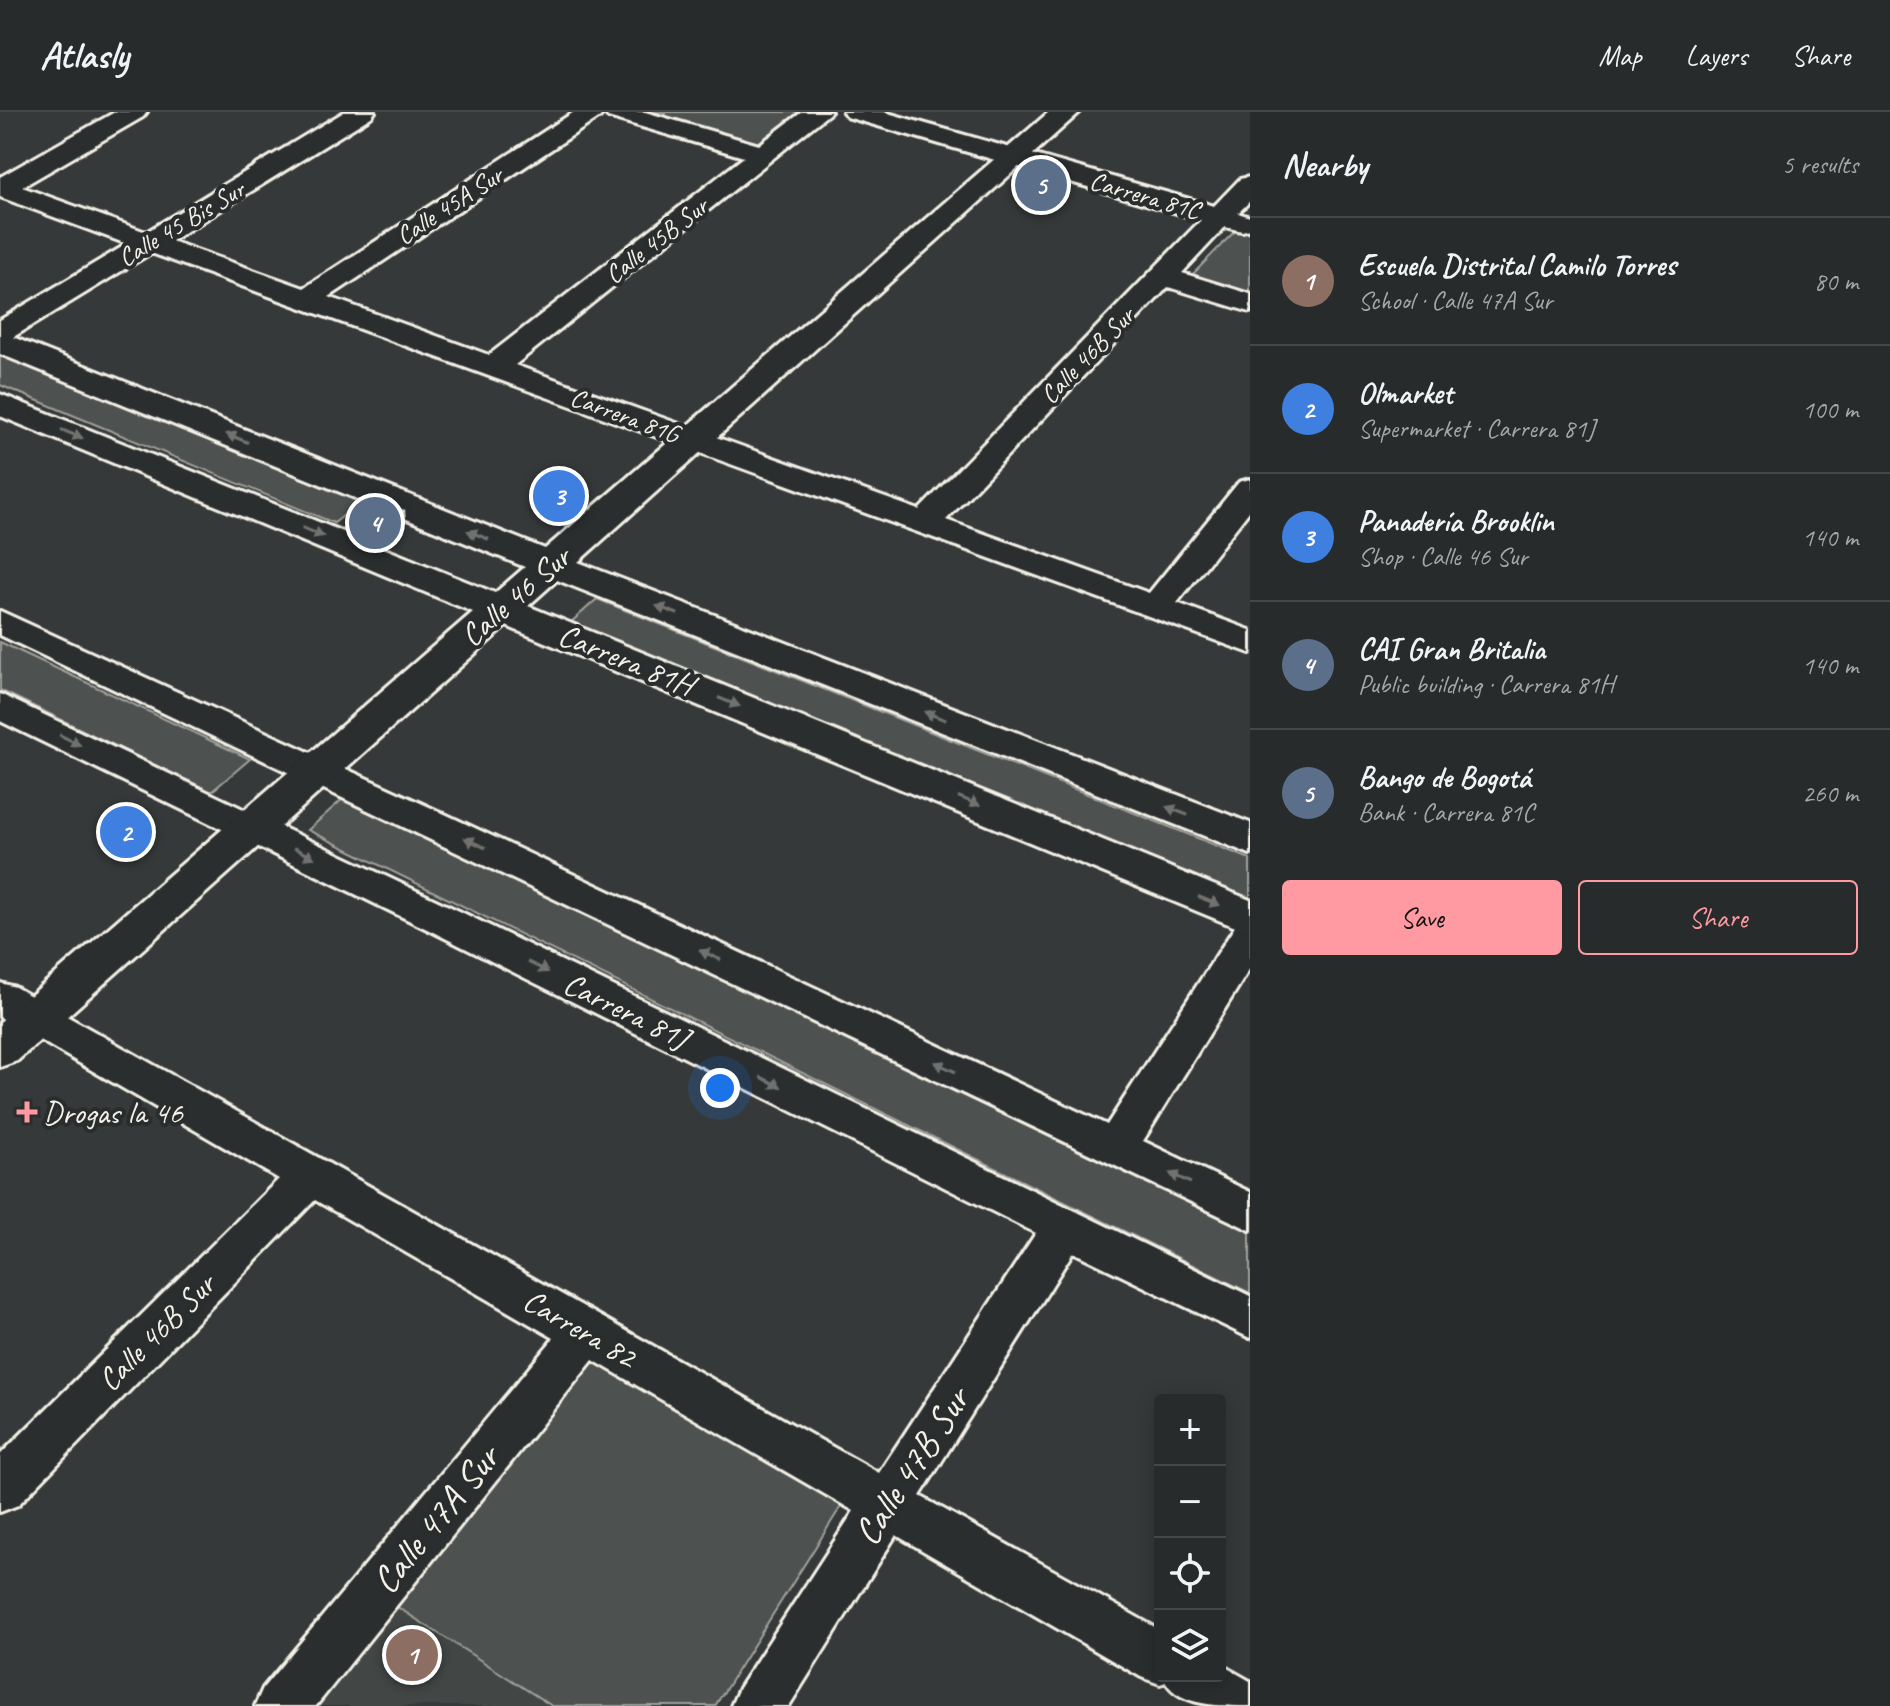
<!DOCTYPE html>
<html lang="en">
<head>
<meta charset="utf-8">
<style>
  body { margin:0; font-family:Caveat,sans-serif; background:#303333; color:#f1f3f6 }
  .controls { position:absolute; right:24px; bottom:24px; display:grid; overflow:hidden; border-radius:8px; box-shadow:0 4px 20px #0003 }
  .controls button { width:72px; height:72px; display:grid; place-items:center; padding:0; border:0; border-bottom:2px solid #444747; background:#282b2b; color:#f1f3f6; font:40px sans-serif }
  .you { position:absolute; left:720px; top:976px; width:28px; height:28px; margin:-20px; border:6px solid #fff; border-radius:50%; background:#1a73e8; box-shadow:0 0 0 12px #1a73e833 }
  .badge { display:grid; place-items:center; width:52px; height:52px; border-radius:50%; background:#ff9aa2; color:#fff; font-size:26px; font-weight:700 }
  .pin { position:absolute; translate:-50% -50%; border:4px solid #fff; box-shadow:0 2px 8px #0006 }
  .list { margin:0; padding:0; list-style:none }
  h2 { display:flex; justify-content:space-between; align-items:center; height:104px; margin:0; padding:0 32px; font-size:34px }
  h2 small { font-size:26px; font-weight:400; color:#a5a7a9 }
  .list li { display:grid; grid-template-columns:52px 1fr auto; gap:24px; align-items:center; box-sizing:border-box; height:128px; padding:0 32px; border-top:2px solid #444747 }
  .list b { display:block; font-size:30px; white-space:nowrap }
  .list p { margin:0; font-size:26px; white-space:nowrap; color:#a5a7a9 }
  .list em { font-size:26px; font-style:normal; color:#a5a7a9 }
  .actions { display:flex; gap:16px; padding:24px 32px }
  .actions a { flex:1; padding:18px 0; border:2px solid #ff9aa2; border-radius:8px; text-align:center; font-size:28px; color:#ff9aa2 }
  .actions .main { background:#ff9aa2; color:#111 }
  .icon { flex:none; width:44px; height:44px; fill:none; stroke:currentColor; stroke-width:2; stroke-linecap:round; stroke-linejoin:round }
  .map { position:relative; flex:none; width:1250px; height:1594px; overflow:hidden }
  header { display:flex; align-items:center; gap:48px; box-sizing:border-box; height:112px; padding:0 40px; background:#282b2b; border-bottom:2px solid #444747 }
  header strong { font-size:38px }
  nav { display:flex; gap:44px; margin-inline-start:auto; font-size:28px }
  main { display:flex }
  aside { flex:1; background:#282b2b }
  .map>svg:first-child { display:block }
  .built { fill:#434645 }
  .green { fill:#4e514f; stroke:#a1a19c; stroke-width:2 }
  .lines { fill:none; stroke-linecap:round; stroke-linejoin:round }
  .minor-casing { stroke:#f4f1e8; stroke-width:6 }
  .tertiary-casing { stroke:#f4f1e8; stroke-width:6 }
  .minor { fill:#2a2d2e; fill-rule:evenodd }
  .tertiary { fill:#2a2d2e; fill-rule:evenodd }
  .wall { fill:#535554; stroke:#f4f1e8; stroke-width:2 }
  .shaded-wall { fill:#444545; stroke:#f4f1e8; stroke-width:2 }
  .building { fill:#616362; stroke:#f4f1e8; stroke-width:2 }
  .oneway { fill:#71726f }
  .poi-dot { fill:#ff9aa2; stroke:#2a2d2e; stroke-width:3 }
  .labels { text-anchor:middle; stroke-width:8; stroke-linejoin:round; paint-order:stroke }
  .far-street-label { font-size:26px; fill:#f4f1e8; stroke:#2a2d2e }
  .street-label { font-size:32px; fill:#f4f1e8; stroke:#2a2d2e }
  .poi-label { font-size:32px; fill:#f4f1e8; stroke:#2a2d2e; text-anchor:start }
  .near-street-label { font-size:38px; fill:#f4f1e8; stroke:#2a2d2e }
</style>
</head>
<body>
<header>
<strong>Atlasly</strong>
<nav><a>Map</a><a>Layers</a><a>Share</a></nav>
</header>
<main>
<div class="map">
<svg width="1250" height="1594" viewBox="0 0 1250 1594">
  <rect width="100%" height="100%" fill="#363939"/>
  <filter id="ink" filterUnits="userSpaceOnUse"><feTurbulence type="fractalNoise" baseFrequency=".0125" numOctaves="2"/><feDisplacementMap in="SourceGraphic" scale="16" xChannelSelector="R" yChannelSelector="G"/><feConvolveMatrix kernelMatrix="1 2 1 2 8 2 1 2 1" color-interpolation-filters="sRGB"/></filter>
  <g filter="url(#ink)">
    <path class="built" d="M391,1491L552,1594H312Z"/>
    <path class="green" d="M642,0H806L759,35Z
      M1237,117L1250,121V182L1191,164Z
      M0,243L361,390L334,411L0,273Z
      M597,487L1250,747V788L569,512Z
      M0,530L250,647L211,680L0,578Z
      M345,685L1250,1119V1181L308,718Z
      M593,1239L847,1385L715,1594H552L391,1491Z"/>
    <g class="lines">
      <g class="minor-casing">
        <path id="minor" d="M115,0H147L143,5L22,75L146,120L344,0H375L371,5L171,129L304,176L574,0H604L600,5L329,185L489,243L744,45L608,5L604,0H645L759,33L802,0H831L515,253L919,398L1201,108L847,5L843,0H884L1214,94L1240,67L1250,65V89L1238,101L1250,105V117L1242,119L1225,115L1182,161L1250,182V200L1168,175L946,408L1149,481L1239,370L1250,367V398L1177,491L1250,518V541L151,141L10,227L0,230V208L127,132L0,85V65Z
          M0,499L449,704L1107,1013L1236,813L1250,809V856L1143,1029L1250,1080V1118L0,523Z
          M0,582L457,798L1250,1184V1226L1073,1140L920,1384L1160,1518V1564H1220V1552L1250,1569V1594C1220,1594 1180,1594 1166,1570L1160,1572L1141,1565L896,1423L789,1594H731L739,1576L854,1399L593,1248L316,1594H255L263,1576L554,1226L315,1088L18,1393L0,1400V1343L279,1067L0,905V871L15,875L879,1361L1036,1121L429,818L0,609Z"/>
      </g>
      <g class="tertiary-casing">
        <path id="tertiary" d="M1049,0H1080L578,450L1250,711V742L557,468L528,494L1250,788V821L506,514L17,949L0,955V910L473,500L0,304V282L495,481L525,455L0,242V220L545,437Z"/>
      </g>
      <use href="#minor" class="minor"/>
      <use href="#tertiary" class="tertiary"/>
    </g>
    <path class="wall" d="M345,406L405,408L380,428L346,415Z"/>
    <path class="shaded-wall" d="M404,399L405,408L380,428L379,419Z"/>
    <path class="building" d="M370,385L404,399L379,419L345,406Z"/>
    <defs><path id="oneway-solid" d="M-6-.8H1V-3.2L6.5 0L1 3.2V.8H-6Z" transform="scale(2)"/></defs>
    <g class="oneway">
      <use href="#oneway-solid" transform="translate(72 322) rotate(22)"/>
      <use href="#oneway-solid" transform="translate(237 326) rotate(-158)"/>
      <use href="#oneway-solid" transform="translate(313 420) rotate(22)"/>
      <use href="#oneway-solid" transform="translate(478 423) rotate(-158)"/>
      <use href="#oneway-solid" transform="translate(667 498) rotate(-159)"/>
      <use href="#oneway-solid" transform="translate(729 590) rotate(22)"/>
      <use href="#oneway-solid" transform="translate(935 604) rotate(-159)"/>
      <use href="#oneway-solid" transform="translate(70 628) rotate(26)"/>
      <use href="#oneway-solid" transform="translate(969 689) rotate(22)"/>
      <use href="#oneway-solid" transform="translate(1177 699) rotate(-159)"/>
      <use href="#oneway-solid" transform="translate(475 731) rotate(-155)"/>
      <use href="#oneway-solid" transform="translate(304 741) rotate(26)"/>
      <use href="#oneway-solid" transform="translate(1209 789) rotate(22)"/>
      <use href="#oneway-solid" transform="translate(710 843) rotate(-155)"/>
      <use href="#oneway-solid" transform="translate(538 855) rotate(26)"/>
      <use href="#oneway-solid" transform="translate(945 955) rotate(-155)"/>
      <use href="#oneway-solid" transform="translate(771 970) rotate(26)"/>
      <use href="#oneway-solid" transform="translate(1180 1066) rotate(-155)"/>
    </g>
  </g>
  <path class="poi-dot" d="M23 988h8v8h8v8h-8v8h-8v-8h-8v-8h8z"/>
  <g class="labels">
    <g class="far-street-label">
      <text transform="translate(1145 83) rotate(16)" y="9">Carrera 81C</text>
      <text transform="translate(449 93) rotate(-33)" y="9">Calle 45A Sur</text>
      <text transform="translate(181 111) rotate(-31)" y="9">Calle 45 Bis Sur</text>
      <text transform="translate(656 128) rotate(-38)" y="9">Calle 45B Sur</text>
      <text transform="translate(1087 243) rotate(-46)" y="9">Calle 46B Sur</text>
      <text transform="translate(625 303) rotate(20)" y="9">Carrera 81G</text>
    </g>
    <g class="street-label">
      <text transform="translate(515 484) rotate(-41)" y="11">Calle 46 Sur</text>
      <text transform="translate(626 547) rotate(22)" y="11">Carrera 81H</text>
      <text transform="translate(626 898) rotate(26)" y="11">Carrera 81J</text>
      <text transform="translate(580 1216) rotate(30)" y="11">Carrera 82</text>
      <text transform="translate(156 1220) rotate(-45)" y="11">Calle 46B Sur</text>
    </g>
    <g class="poi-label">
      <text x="43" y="1011">Drogas la 46</text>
    </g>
    <g class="near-street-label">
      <text transform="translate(911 1354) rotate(-57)" y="13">Calle 47B Sur</text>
      <text transform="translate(435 1407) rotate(-51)" y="13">Calle 47A Sur</text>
    </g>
  </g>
</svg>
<div class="controls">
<button>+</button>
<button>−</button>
<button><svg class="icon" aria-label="locate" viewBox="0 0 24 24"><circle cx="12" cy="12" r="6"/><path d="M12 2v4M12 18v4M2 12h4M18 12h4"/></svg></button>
<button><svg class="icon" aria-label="layers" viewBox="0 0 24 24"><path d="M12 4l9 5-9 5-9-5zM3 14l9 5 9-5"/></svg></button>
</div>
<div class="you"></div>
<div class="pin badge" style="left:412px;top:1543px;background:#8d6e63">1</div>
<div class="pin badge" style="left:126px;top:720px;background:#3f7fe0">2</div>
<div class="pin badge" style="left:559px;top:384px;background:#3f7fe0">3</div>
<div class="pin badge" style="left:375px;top:411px;background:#5c6f8a">4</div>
<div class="pin badge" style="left:1041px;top:73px;background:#5c6f8a">5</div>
</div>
<aside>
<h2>Nearby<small>5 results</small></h2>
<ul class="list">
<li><span class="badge" style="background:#8d6e63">1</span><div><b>Escuela Distrital Camilo Torres</b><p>School · Calle 47A Sur</p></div><em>80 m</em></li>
<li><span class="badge" style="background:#3f7fe0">2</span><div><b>Olmarket</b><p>Supermarket · Carrera 81J</p></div><em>100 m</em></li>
<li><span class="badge" style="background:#3f7fe0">3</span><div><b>Panadería Brooklin</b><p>Shop · Calle 46 Sur</p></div><em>140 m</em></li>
<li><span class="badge" style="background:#5c6f8a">4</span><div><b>CAI Gran Britalia</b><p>Public building · Carrera 81H</p></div><em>140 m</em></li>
<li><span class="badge" style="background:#5c6f8a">5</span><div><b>Bango de Bogotá</b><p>Bank · Carrera 81C</p></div><em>260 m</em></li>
</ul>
<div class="actions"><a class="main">Save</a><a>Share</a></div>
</aside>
</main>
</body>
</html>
